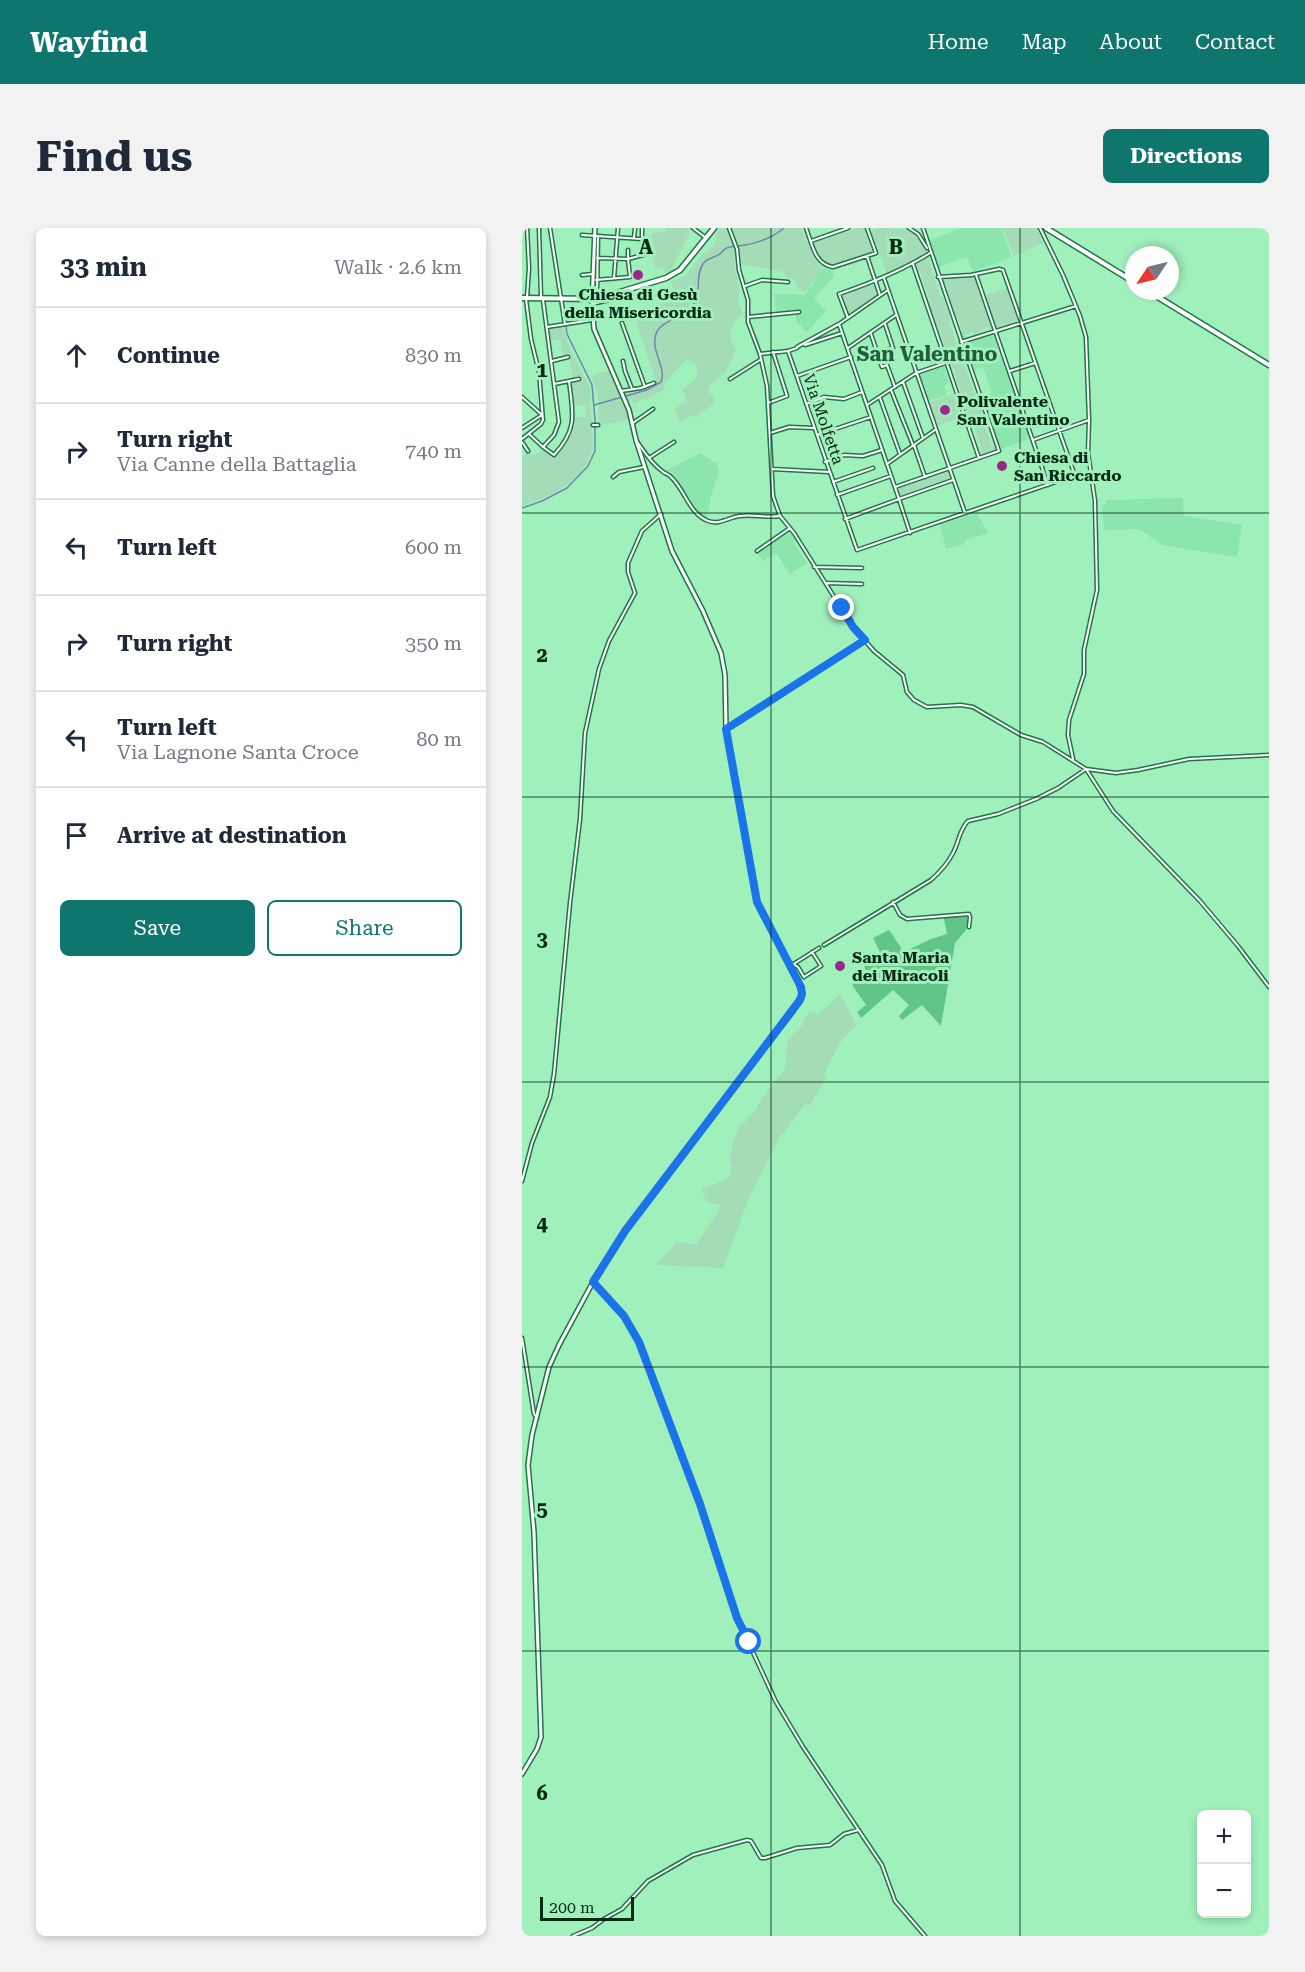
<!DOCTYPE html>
<html lang="en">
<head>
<meta charset="utf-8">
<style>
  body { margin:0; font-family:"Roboto Serif",serif; background:#f2f2f3; color:#1f2937 }
  .controls { position:absolute; right:18px; bottom:18px; display:grid; overflow:hidden; border-radius:9px; box-shadow:0 3px 9px #0003 }
  .controls button { width:54px; height:54px; display:grid; place-items:center; padding:0; border:0; border-bottom:2px solid #e0e1e3; background:#fff; color:#1f2937; font:30px sans-serif }
  .compass { position:absolute; left:603px; top:18px; width:54px; height:54px; border-radius:50%; background:#fff; box-shadow:0 3px 9px #0003; rotate:235deg }
  .scale { position:absolute; left:18px; bottom:15px; width:94px; box-sizing:border-box; padding-left:6px; border:3px solid #062916; border-top:0; font-size:16px; line-height:21px; white-space:nowrap; color:#062916; -webkit-text-stroke:4px #a0f0bc; paint-order:stroke }
  .stop { position:absolute; width:18px; height:18px; margin:-14px; border:4px solid #1a73e8; border-radius:50%; background:#fff }
  .stop.end { background:#1a73e8; border-color:#fff; box-shadow:0 2px 6px #0008 }
  .list { margin:0; padding:0; list-style:none }
  h2 { display:flex; justify-content:space-between; align-items:center; height:78px; margin:0; padding:0 24px; font-size:26px }
  h2 small { font-size:20px; font-weight:400; color:#747a83 }
  .list li { display:grid; grid-template-columns:39px 1fr auto; gap:18px; align-items:center; box-sizing:border-box; height:96px; padding:0 24px; border-top:2px solid #e0e1e3 }
  .list b { display:block; font-size:22px; white-space:nowrap }
  .list p { margin:0; font-size:20px; white-space:nowrap; color:#747a83 }
  .list em { font-size:20px; font-style:normal; color:#747a83 }
  .actions { display:flex; gap:12px; padding:18px 24px }
  .actions a { flex:1; padding:14px 0; border:2px solid #0f766e; border-radius:9px; text-align:center; font-size:21px; color:#0f766e }
  .actions .main { background:#0f766e; color:#fff }
  .icon { flex:none; width:33px; height:33px; fill:none; stroke:currentColor; stroke-width:2; stroke-linecap:round; stroke-linejoin:round }
  .map { position:relative; flex:none; width:747px; height:1708px; overflow:hidden; border-radius:9px }
  header { display:flex; align-items:center; gap:36px; box-sizing:border-box; height:84px; padding:0 30px; background:#0f766e; color:#fff }
  header strong { font-size:28px }
  nav { display:flex; gap:33px; margin-inline-start:auto; font-size:21px }
  .intro { display:flex; align-items:center; justify-content:space-between; box-sizing:border-box; height:144px; padding:0 36px }
  h1 { margin:0; font-size:42px }
  .button { padding:15px 27px; border-radius:9px; background:#0f766e; color:#fff; font-size:21px; font-weight:700 }
  main { display:flex; gap:36px; padding:0 36px }
  aside { flex:1; background:#fff; border-radius:9px; box-shadow:0 3px 9px #0003 }
  .map>svg:first-child { display:block }
  .built { fill:#8de5ae }
  .green { fill:#a4dcb7 }
  .forest { fill:#61c489 }
  .lines { fill:none; stroke-linecap:round; stroke-linejoin:round }
  .stream { stroke:#7185b0; stroke-width:1.5 }
  .pedestrian-casing { stroke:#207447; stroke-width:5 }
  .minor-casing { stroke:#207447; stroke-width:5 }
  .tertiary-casing { stroke:#207447; stroke-width:6 }
  .secondary-casing { stroke:#207447; stroke-width:7 }
  .pedestrian { stroke:#fff; stroke-width:2 }
  .minor { stroke:#fff; stroke-width:2 }
  .tertiary { stroke:#fff; stroke-width:3 }
  .secondary { stroke:#fff; stroke-width:4 }
  .route { stroke:#1a73e8; stroke-width:8 }
  .grid { fill:none; stroke:#062916; stroke-width:1.5; stroke-opacity:0.55 }
  .poi-dot { fill:#9a2a88; stroke:#a0f0bc; stroke-width:2 }
  .labels { text-anchor:middle; stroke-width:6; stroke-linejoin:round; paint-order:stroke }
  .poi-label { font-size:16px; font-weight:bold; fill:#062916; stroke:#a0f0bc; text-anchor:start }
  .street-label { font-size:16px; fill:#062916; stroke:#a0f0bc }
  .quarter-label { font-size:20px; font-weight:bold; fill:#205d3b; stroke:#a0f0bc }
  .grid-label { font-size:20px; text-anchor:middle; font-weight:bold; fill:#062916; stroke:#a0f0bc; stroke-width:6; stroke-linejoin:round; paint-order:stroke }
</style>
</head>
<body>
<header>
<strong>Wayfind</strong>
<nav><a>Home</a><a>Map</a><a>About</a><a>Contact</a></nav>
</header>
<div class="intro"><h1>Find us</h1><a class="button">Directions</a></div>
<main>
<aside>
<h2>33 min<small>Walk · 2.6 km</small></h2>
<ul class="list">
<li><svg class="icon" aria-label="ahead" viewBox="0 0 24 24"><path d="M12 20V5M6 11l6-6 6 6"/></svg><div><b>Continue</b></div><em>830 m</em></li>
<li><svg class="icon" aria-label="right" viewBox="0 0 24 24"><path d="M7 20v-9h11M14 6l5 5-5 5"/></svg><div><b>Turn right</b><p>Via Canne della Battaglia</p></div><em>740 m</em></li>
<li><svg class="icon" aria-label="left" viewBox="0 0 24 24"><path d="M17 20v-9H6M10 6l-5 5 5 5"/></svg><div><b>Turn left</b></div><em>600 m</em></li>
<li><svg class="icon" aria-label="right" viewBox="0 0 24 24"><path d="M7 20v-9h11M14 6l5 5-5 5"/></svg><div><b>Turn right</b></div><em>350 m</em></li>
<li><svg class="icon" aria-label="left" viewBox="0 0 24 24"><path d="M17 20v-9H6M10 6l-5 5 5 5"/></svg><div><b>Turn left</b><p>Via Lagnone Santa Croce</p></div><em>80 m</em></li>
<li><svg class="icon" aria-label="arrive" viewBox="0 0 24 24"><path d="M6 21V4h12l-3 4 3 4H6"/></svg><div><b>Arrive at destination</b></div></li>
</ul>
<div class="actions"><a class="main">Save</a><a>Share</a></div>
</aside>
<div class="map">
<svg width="747" height="1708" viewBox="0 0 747 1708">
  <rect width="100%" height="100%" fill="#a0f0bc"/>
  <path class="built" d="M439,0H479L490,29L451,44L445,29L416,39L406,13Z
    M301,40L310,41L312,48L292,70L304,83L285,104L275,94L272,82L254,84L252,66L283,67Z
    M471,106L507,208L504,209L505,212L479,221L461,169L470,165L461,139L452,142L443,116Z
    M422,138L427,155L422,158L425,167L406,173L397,147Z
    M178,225L195,236L197,243L189,268L185,291L176,287L161,261L143,243Z
    M661,270L662,288L720,297L715,329L640,317L617,301L582,302L580,278L584,276V272Z
    M455,285L466,305L443,312V316L424,321L418,296Z
    M268,303L274,313L272,315L285,335L268,346L254,325L241,333L235,325Z"/>
  <path class="green" d="M145,0H168C165,16 156,26 150,40L153,43L145,46L140,40L135,41L133,39L130,25L134,22L129,8L131,5L145,3Z
    M199,0L204,1L212,16L213,40L217,58L216,73L221,86C208,99 204,105 214,122L203,145L187,158L186,164L193,170V173L175,189L168,188L159,194L152,182L165,171L160,161C170,154 177,152 175,138L165,131L144,153L142,161L123,173L121,171L112,176L110,173L107,174L102,163L128,159L134,153L111,85L127,81L136,74L138,76L147,72L152,66L149,54L163,48L179,28L193,15L195,2Z
    M209,0H279L292,30L301,40L283,64L278,63L270,50L264,49L261,44L219,36L218,22Z
    M334,0H342L350,24C336,28 307,45 297,28C295,24 294,19 292,14Z
    M359,0C385,0 391,0 405,24L365,46L349,3Z
    M480,0H515L521,15L492,28Z
    M406,29L418,69H421L429,93L427,94L437,123H439L441,127L426,132L424,128L426,127L416,98H414L406,74L408,73L398,44H396L394,37Z
    M452,49L470,101L468,102L467,99L459,102V104L452,107L451,104L443,107L444,109L441,110L438,103L440,102L436,90H434L424,56H422L420,51Z
    M352,56L355,67L327,86L321,67Z
    M485,60L496,93L475,100L463,67Z
    M40,98L48,121L68,160L71,221L65,236L47,256L30,266L0,278V229L8,224L11,228L23,221L32,228C43,218 55,205 51,189H64V177L50,178L49,155L60,153L59,149L51,150L47,131L49,130L48,127L40,128L39,112L29,113L27,100Z
    M443,132L444,135L442,136L452,165H454L462,189L460,190L470,219L473,218L474,222L459,227L458,224L460,222L450,194H447L431,140L429,141L427,137Z
    M88,142L103,174L108,192L77,197L76,168L70,148Z
    M431,166L439,189L415,198L407,175Z
    M425,243L428,251L378,268L375,260Z
    M318,766L334,797L317,816L302,846L305,849L288,877L283,876L261,906H259L227,970L201,1040L134,1037L154,1014L174,1016L196,984L198,977L184,973L179,960L193,956L209,948V936L207,933L211,919L209,918L217,900L235,881L236,876L263,840L266,811L281,796L280,794L288,783L296,787Z"/>
  <path class="forest" d="M421,686H444L446,688L444,702L433,715L419,798L400,777L380,792L377,788L387,777L371,762L339,790L335,784L344,777L330,757L345,745L342,738L359,726L351,710L367,702L382,724L409,711L425,706Z"/>
  <g class="lines">
    <path class="stream" d="M72,177L125,162L139,154C145,139 128,123 134,106C138,93 160,90 170,79C181,66 172,49 181,36C184,30 192,30 196,27C199,26 201,22 203,21C207,18 212,19 216,18C234,16 249,11 262,0
      M0,280L20,273L45,260L66,238L73,223V192L70,157L45,106L44,98"/>
    <g class="pedestrian-casing">
      <path id="pedestrian" d="M106,22V31"/>
    </g>
    <g class="minor-casing">
      <path id="minor" d="M5,0L7,40L5,69
        M17,0L19,69
        M28,0L43,96
        M171,0L184,10
        M207,0L215,21L217,42L226,72V94L238,126L245,158L251,268L258,288L272,305L331,399L352,423L381,447L385,464L392,472L405,479L439,477L451,479L499,507L521,514L564,541L591,583L678,673L716,718L747,759
        M284,0C290,15 292,36 311,39L354,25L345,0
        M387,0L396,6L405,20
        M518,0L541,47L558,88L564,109L567,192L566,225L573,273L575,362L562,422V446L547,492L546,507L551,531
        M60,7L120,11V0
        M112,10L113,0
        M289,13L326,0
        M345,28L358,67
        M75,30L106,31L128,25
        M391,36L457,230
        M60,47L71,46
        M454,47L526,257
        M92,50L96,0
        M362,50L443,285
        M74,52L108,49L106,31
        M223,58L240,52L266,54
        M75,65L76,8
        M70,76L96,70
        M226,89L277,84
        M326,90L317,66C349,55 380,43 408,25
        M100,95L123,159
        M317,96L377,271L323,291
        M25,99L70,92
        M349,106L360,139L365,137L373,159
        M439,114L554,78
        M283,117L320,105
        M275,119L317,96L366,62
        M326,120L374,87
        M266,123L335,322L551,248L552,245L481,42L477,41L449,47L416,49
        M355,125L371,120L363,96
        M238,126L266,123L275,120
        M30,133L46,129
        M101,133L103,143L110,161
        M488,143L513,135
        M275,148L329,129
        M208,151L238,132
        M381,154L401,210
        M32,156L57,151
        M369,162L391,217
        M99,163L119,160L132,155
        M0,169L20,187
        M358,170L378,226
        M246,175L265,168L251,124
        M284,176L302,169L322,171L340,164
        M345,177L394,145L444,128
        M111,195L131,181
        M71,197H76
        M0,200L20,187
        M248,205L267,199L292,200
        M7,206L21,219L32,207L37,194L21,72
        M295,207L349,189
        M0,211L19,196L21,192L17,144L9,111L4,71
        M511,212L567,192
        M0,214L6,223
        M116,215C123,225 130,236 140,243C142,245 145,246 148,248C163,261 167,286 186,293C197,297 206,290 217,288C231,286 244,290 258,288
        M392,217L403,249
        M21,219L32,227C56,201 51,186 47,153
        M127,230L152,214
        M303,234L322,227L341,228L360,222
        M365,236L413,202
        M250,241L307,244
        M91,249L97,244L122,239
        M311,254L351,240
        M373,259L477,223L401,0
        M315,267L369,248
        M388,305L377,271L431,252
        M235,323L268,300
        M292,339L340,340
        M304,355L340,356
        M204,501L343,412
        M371,674L378,687L385,691L447,686L448,689L447,699
        M302,717L409,652C418,644 426,635 431,625C437,614 437,602 446,593L476,586L514,571L536,560L564,541L594,545L616,542L667,531L747,527
        M271,736L276,739L282,749L299,738L290,724
        M270,737L297,720
        M0,953L10,915L28,869L32,846L48,675L58,591L63,505L77,441L87,413L113,365L106,344V335L120,303L139,286
        M71,1054L102,1088L117,1114L178,1276L215,1390L254,1474L281,1519L360,1637L373,1673L403,1708
        M0,1110L12,1186L15,1190
        M51,1708L70,1700L82,1691L100,1681L126,1653L171,1627L225,1612L229,1613L239,1630H243L275,1620L308,1617L322,1606L336,1602"/>
    </g>
    <g class="tertiary-casing">
      <path id="tertiary" d="M0,1546L15,1521L19,1509L12,1304L6,1237L10,1207L27,1139L37,1117L71,1054L103,1003L271,783L280,766L275,751L235,674L204,501L203,447L199,425L181,383L150,323L114,212L107,182L72,101L70,76L73,0"/>
    </g>
    <g class="secondary-casing">
      <path id="secondary" d="M524,0L612,54
        M626,63L747,137
        M0,70L75,71L144,50L158,42L192,0"/>
    </g>
    <use href="#pedestrian" class="pedestrian"/>
    <use href="#minor" class="minor"/>
    <use href="#tertiary" class="tertiary"/>
    <use href="#secondary" class="secondary"/>
  </g>
  <g class="lines">
    <path class="route" d="M227,1414L215,1390L178,1276L117,1114L102,1088L71,1054L103,1003L278,772L280,766L279,759L235,674L204,501L343,412L331,399L320,380"/>
  </g>
  <path class="grid" d="M249,0V1708M498,0V1708M0,285H747M0,569H747M0,854H747M0,1139H747M0,1423H747"/>
  <g class="poi-dot">
    <circle cx="116" cy="47" r="6"/>
    <circle cx="423" cy="182" r="6"/>
    <circle cx="480" cy="238" r="6"/>
    <circle cx="318" cy="738" r="6"/>
  </g>
  <g class="labels">
    <g class="poi-label">
      <text x="116" y="72" text-anchor="middle">Chiesa di Gesù<tspan x="116" dy="18">della Misericordia</tspan></text>
      <text x="435" y="179">Polivalente<tspan x="435" dy="18">San Valentino</tspan></text>
      <text x="492" y="235">Chiesa di<tspan x="492" dy="18">San Riccardo</tspan></text>
      <text x="330" y="735">Santa Maria<tspan x="330" dy="18">dei Miracoli</tspan></text>
    </g>
    <g class="street-label">
      <text transform="translate(302 191) rotate(71)" y="6">Via Molfetta</text>
    </g>
    <g class="quarter-label">
      <text x="405" y="133">San Valentino</text>
    </g>
  </g>
  <g class="grid-label">
    <text x="124" y="26">A</text>
    <text x="374" y="26">B</text>
    <text x="20" y="149">1</text>
    <text x="20" y="434">2</text>
    <text x="20" y="718">3</text>
    <text x="20" y="1003">4</text>
    <text x="20" y="1288">5</text>
    <text x="20" y="1572">6</text>
  </g>
</svg>
<div class="controls">
<button>+</button>
<button>−</button>
</div>
<svg class="compass" viewBox="-18 -18 36 36"><path d="M0-13l5 13h-10z" fill="#e53935"/><path d="M0 13l5-13h-10z" fill="#747a83"/></svg>
<div class="scale">200 m</div>
<div class="stop" style="left:227px;top:1414px"></div>
<div class="stop end" style="left:320px;top:380px"></div>
</div>
</main>
</body>
</html>
